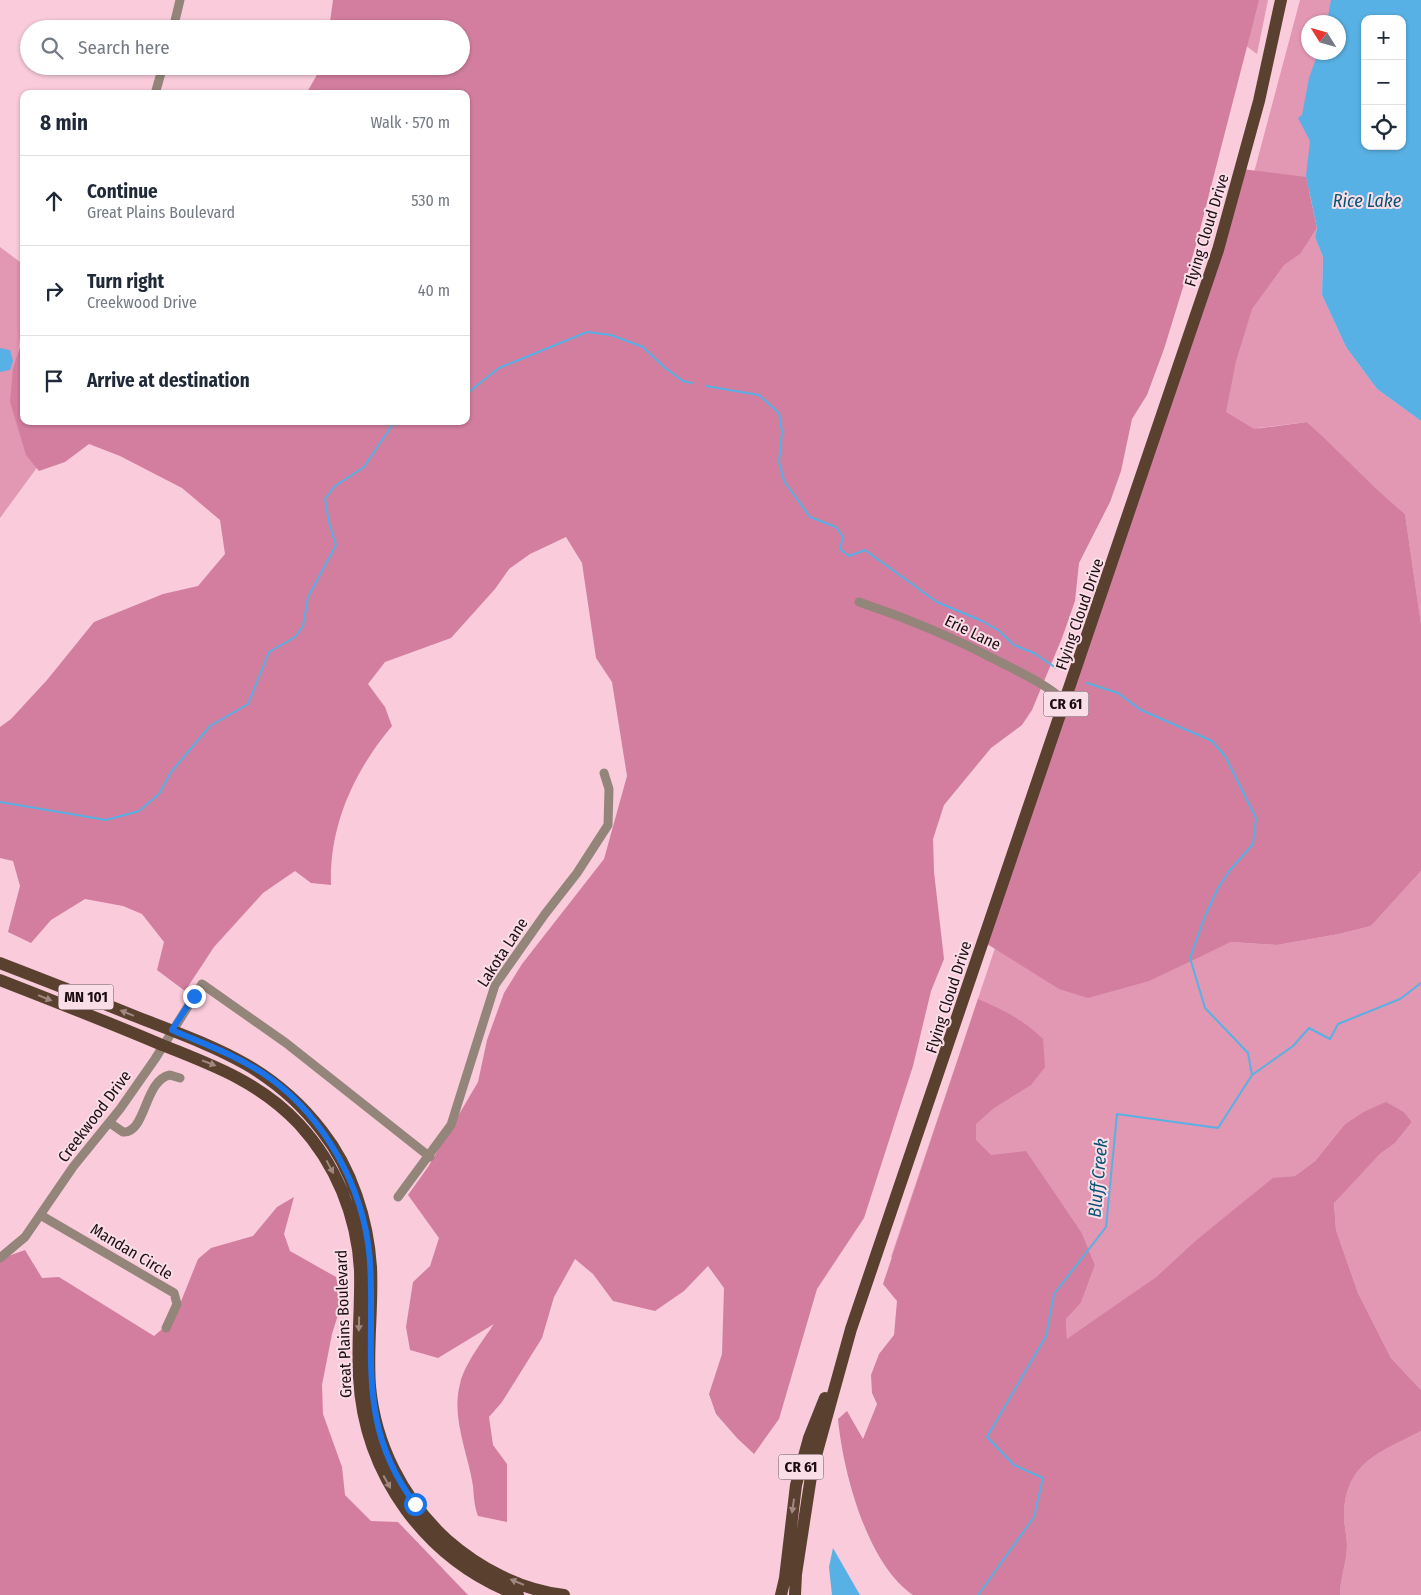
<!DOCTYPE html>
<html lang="en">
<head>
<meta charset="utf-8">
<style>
  body { margin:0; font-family:"Fira Sans Condensed",sans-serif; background:#f2f2f3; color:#1f2937 }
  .controls { position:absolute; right:15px; top:15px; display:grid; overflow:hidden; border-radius:10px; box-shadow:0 1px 4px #0004 }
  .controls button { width:45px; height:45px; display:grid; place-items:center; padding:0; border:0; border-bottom:1px solid #e0e1e3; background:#fff; color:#1f2937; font:25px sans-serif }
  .compass { position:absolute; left:1301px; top:15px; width:45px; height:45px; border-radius:50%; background:#fff; box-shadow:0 1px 4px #0004; rotate:307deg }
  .stop { position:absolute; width:15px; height:15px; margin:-11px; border:4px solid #1a73e8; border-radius:50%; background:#fff }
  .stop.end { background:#1a73e8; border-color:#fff; box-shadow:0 1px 5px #0008 }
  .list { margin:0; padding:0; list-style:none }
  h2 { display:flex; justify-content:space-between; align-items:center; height:65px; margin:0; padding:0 20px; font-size:21px }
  h2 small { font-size:16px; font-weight:400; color:#747a83 }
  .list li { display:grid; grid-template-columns:32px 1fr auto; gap:15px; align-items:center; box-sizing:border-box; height:90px; padding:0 20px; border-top:1px solid #e0e1e3 }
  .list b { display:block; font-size:19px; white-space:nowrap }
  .list p { margin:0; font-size:16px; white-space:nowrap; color:#747a83 }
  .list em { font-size:16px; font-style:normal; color:#747a83 }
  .icon { flex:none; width:28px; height:28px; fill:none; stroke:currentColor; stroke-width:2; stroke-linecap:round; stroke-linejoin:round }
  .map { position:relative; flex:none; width:1421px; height:1595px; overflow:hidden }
  .search { position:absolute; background:#fff; box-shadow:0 1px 4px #0004; left:20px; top:20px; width:450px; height:55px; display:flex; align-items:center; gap:12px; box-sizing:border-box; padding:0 18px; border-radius:28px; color:#747a83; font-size:19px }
  .panel { position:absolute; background:#fff; box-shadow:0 1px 4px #0004; left:20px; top:90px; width:450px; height:335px; border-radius:10px }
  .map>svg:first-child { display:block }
  .green { fill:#e297b2; fill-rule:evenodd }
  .forest { fill:#d37e9f }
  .water { fill:#58b1e4; fill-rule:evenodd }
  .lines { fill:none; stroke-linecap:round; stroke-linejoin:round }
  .stream { stroke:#58b1e4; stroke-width:2 }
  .minor { stroke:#94857a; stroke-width:9 }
  .primary { stroke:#5a402e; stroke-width:12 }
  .oneway { fill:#a28781 }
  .route { stroke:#1a73e8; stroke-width:6 }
  .labels { text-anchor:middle; stroke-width:4; stroke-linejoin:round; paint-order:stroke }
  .shield { fill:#fadee7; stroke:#5f4c52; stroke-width:1 }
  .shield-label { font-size:15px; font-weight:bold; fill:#1c0d12 }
  .street-label { font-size:16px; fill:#1c0d12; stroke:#fadee7 }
  .water-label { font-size:18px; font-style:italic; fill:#085274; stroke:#fadee7 }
</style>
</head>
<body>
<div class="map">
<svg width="1421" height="1595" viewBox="0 0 1421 1595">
  <rect width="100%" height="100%" fill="#f9cbdb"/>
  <path class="green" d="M1184,0H1268L1257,54Z
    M1300,0H1387L1376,19H1365V38L1330,98L1295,256L1301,253L1317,228L1315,237L1323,257L1322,295L1346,347L1377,389L1421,421V624L1405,514C1370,485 1341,452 1307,422L1258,428L1243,496L1302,602L1335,613L1273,898L1232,893L1165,972L1231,942L1277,945L1339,934L1371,926L1421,871V1390L1391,1358L1358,1293L1336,1230L1334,1202L1380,1154L1395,1143L1412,1122L1404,1112L1386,1103L1363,1112L1345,1124L1315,1161L1295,1176L1273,1179L1195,1241L1156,1277L1067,1340L1066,1319L1081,1303L1095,1265L1082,1233L1064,1207L1014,1409L1146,1373L1252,1450L1189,1479L1125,1444L1019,1576L1128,1593L1127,1595H919L990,1506L922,1478L946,1393L969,1401L995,1288L891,1257L1087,675L1255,762L1307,664L1136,528L1216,280L1231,259ZM1308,22H1338V52H1308Z
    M0,247L24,265V338L20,339L14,386L24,421L55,443L0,518Z
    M1421,1431V1595H1340C1340,1578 1347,1562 1347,1546C1347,1536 1344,1526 1344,1515C1346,1461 1380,1453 1421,1431Z"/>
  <path class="forest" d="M333,0H1259L1196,245L1164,349L1147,395L1132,419L1121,471L1110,502L1079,563L1075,601L1062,638L1032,710L1022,725L991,748L944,805L933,839L934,872L944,959L931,991L913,1066L864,1218L817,1289L779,1419L754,1454L737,1438L716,1414L709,1394L722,1354L724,1288L708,1266L684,1291L655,1311L613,1301L593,1274L575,1259L554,1297L542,1338L502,1402L489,1417L493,1445L507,1464V1522L478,1516C474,1505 474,1497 473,1486C468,1453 451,1418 460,1384C464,1365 483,1340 494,1324L438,1358L410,1350L406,1327L413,1282L430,1266L439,1238L408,1195L428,1167L478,1082L487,1040L504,993L522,964L604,859L627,776L612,682L596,658L582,563L566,537L530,554L509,569L495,589L451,638L385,662L368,684L385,707L392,726C354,771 329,826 331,885L311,883L295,871L263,893L214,947L185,991L157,970L164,942L142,914L123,906L85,899L51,920L31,943L8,932L20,886L13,861L0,858V727L11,719L47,680L94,622L163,594L198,586L225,554L220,520L182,488L120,456L89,444L65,462L39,471L26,455L10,402L13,368L24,335V421H466V94H306L322,66H461V29H329Z
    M1242,169L1306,177L1317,228L1301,253L1284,265L1252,309L1236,361L1226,412L1254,429L1307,422C1341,452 1370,485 1405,514L1421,624V871L1371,926L1339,934L1277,945L1231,942L1149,981L1088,998L1059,989L984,942Z
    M978,999C1003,1010 1024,1020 1043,1039L1045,1067L1031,1085L994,1108L976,1124V1140L991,1155L1026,1151L1082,1233L1095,1265L1081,1303L1066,1319L1067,1339L1156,1277L1195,1241L1273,1178L1295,1176L1315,1161L1345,1124L1363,1112L1386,1102L1404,1112L1412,1122L1395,1143L1380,1154L1334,1203L1336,1230L1358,1293L1391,1358L1421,1390V1431C1380,1453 1346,1461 1344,1515C1344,1526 1347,1536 1347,1546C1347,1562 1340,1578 1340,1595H913C867,1564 843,1472 838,1419L847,1411L863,1439L877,1404L872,1393L871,1375L879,1354L894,1335L897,1301L883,1284Z
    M294,1197L284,1234L290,1251L336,1277L341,1305L332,1334L322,1385L323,1414L342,1467L345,1495L371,1521L398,1522L468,1595H0V1259L25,1250L42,1278L59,1277L154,1336L174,1319L198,1259L211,1248L253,1236L277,1207Z"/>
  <path class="water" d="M1331,0H1421V421L1377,389L1346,347L1322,295L1323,257L1315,237L1317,228L1306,176L1310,141L1298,118L1302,115L1309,78L1318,53L1338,52V22H1327ZM1365,19H1402V146H1365Z
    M0,348L10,350L13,361L10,370L0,372Z
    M833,1548L860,1595H832L829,1567Z"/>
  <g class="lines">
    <path class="stream" d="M706,386L759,395L779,413L782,432L779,462L784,481L810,517L836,527L843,537L840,549L849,556L865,550L937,602L982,621L998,630L1014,645L1034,653L1056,668
      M466,394L499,368L587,332L611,335L643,347L664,367L683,381L692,383
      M1087,683L1118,693L1141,710L1212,741L1225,756L1256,818L1253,844L1230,870L1218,888L1205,916L1190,958L1205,1008L1248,1053L1252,1075
      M0,802L106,820L139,811L159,794L171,772L210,726L248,704L269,652L295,637L303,626L308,597L336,545L329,523L325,499L335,486L364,467L395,421
      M978,1595L1034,1517L1043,1478L1014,1465L987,1437L1046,1336L1054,1294L1106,1227L1117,1114L1218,1128L1252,1075L1293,1046L1309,1028L1330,1039L1338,1024L1400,999L1421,983"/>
    <path class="minor" d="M173,29L180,0
      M155,94L163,66
      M859,602C910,619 957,639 1004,664C1026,675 1048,686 1066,702
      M110,1123L123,1132C146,1134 144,1080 170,1075L180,1078
      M398,1197L451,1125L495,985L545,914L577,873L608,825L609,789L604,773
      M42,1216L174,1293L177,1304L166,1328
      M0,1258L25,1237L73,1167L120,1109L155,1059L202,984L286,1043L430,1157"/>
    <path class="primary" d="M0,963C44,980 88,997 132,1015C208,1045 270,1063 322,1131C352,1169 368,1220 371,1267C373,1307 367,1346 370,1386C375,1444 403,1499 446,1539C479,1568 520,1590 564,1595
      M0,980C54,1001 108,1022 162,1045C213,1065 261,1083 299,1124C336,1164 357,1216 360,1270C361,1305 357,1341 359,1377C364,1475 426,1560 518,1595
      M781,1595L785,1578L796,1485L809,1438L825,1398
      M795,1595L796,1574L812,1470L851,1329L1218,250L1259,101L1281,0"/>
  </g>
  <defs><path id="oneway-solid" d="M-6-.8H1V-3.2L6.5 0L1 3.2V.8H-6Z" transform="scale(1.25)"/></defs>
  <g class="oneway">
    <use href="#oneway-solid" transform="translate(45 998) rotate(22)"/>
    <use href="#oneway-solid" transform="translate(127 1013) rotate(-158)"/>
    <use href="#oneway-solid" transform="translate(209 1063) rotate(21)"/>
    <use href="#oneway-solid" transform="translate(330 1167) rotate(62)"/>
    <use href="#oneway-solid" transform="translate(359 1324) rotate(91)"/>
    <use href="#oneway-solid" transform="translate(387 1482) rotate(61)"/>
    <use href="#oneway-solid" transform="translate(793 1506) rotate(98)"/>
    <use href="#oneway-solid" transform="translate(517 1582) rotate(-158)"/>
  </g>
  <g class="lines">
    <path class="route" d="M194,996L172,1030C202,1043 233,1054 261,1072C318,1109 358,1176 368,1243C372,1269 371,1295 371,1322C370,1392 371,1445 415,1504"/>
  </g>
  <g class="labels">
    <g class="shield">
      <rect x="1043.5" y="691.5" width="45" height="25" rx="4"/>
      <rect x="58.5" y="984.5" width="55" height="25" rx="4"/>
      <rect x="778.5" y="1454.5" width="45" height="25" rx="4"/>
    </g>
    <g class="shield-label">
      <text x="1066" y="709">CR 61</text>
      <text x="86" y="1002">MN 101</text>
      <text x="801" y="1472">CR 61</text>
    </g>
    <g class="street-label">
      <text transform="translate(1206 230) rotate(-73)" y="6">Flying Cloud Drive</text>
      <text transform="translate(1079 614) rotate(-71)" y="6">Flying Cloud Drive</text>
      <text transform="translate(973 632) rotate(26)" y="6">Erie Lane</text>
      <text transform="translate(502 952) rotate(-57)" y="6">Lakota Lane</text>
      <text transform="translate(948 997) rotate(-72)" y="6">Flying Cloud Drive</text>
      <text transform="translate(94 1116) rotate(-53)" y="6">Creekwood Drive</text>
      <text transform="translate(132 1251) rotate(31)" y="6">Mandan Circle</text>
      <text transform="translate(343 1324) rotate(-92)" y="6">Great Plains Boulevard</text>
    </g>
    <g class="water-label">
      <text x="1367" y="207">Rice Lake</text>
      <text transform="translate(1098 1178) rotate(-85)" y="6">Bluff Creek</text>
    </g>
  </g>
</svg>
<div class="controls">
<button>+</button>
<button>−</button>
<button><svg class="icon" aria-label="locate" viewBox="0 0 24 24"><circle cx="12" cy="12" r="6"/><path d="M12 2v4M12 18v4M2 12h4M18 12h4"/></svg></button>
</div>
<svg class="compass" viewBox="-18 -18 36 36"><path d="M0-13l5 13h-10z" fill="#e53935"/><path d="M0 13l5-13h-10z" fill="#747a83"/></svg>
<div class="stop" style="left:415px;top:1504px"></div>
<div class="stop end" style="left:194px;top:996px"></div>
<div class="search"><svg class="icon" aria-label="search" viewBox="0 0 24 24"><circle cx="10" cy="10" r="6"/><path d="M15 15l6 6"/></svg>Search here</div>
<section class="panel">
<h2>8 min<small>Walk · 570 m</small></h2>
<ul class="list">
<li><svg class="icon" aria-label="ahead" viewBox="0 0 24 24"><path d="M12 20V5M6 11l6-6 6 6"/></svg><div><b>Continue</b><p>Great Plains Boulevard</p></div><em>530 m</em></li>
<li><svg class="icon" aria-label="right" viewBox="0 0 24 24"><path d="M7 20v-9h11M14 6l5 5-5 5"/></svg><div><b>Turn right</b><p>Creekwood Drive</p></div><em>40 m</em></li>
<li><svg class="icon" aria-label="arrive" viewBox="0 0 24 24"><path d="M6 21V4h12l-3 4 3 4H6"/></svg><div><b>Arrive at destination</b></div></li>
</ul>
</section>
</div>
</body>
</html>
